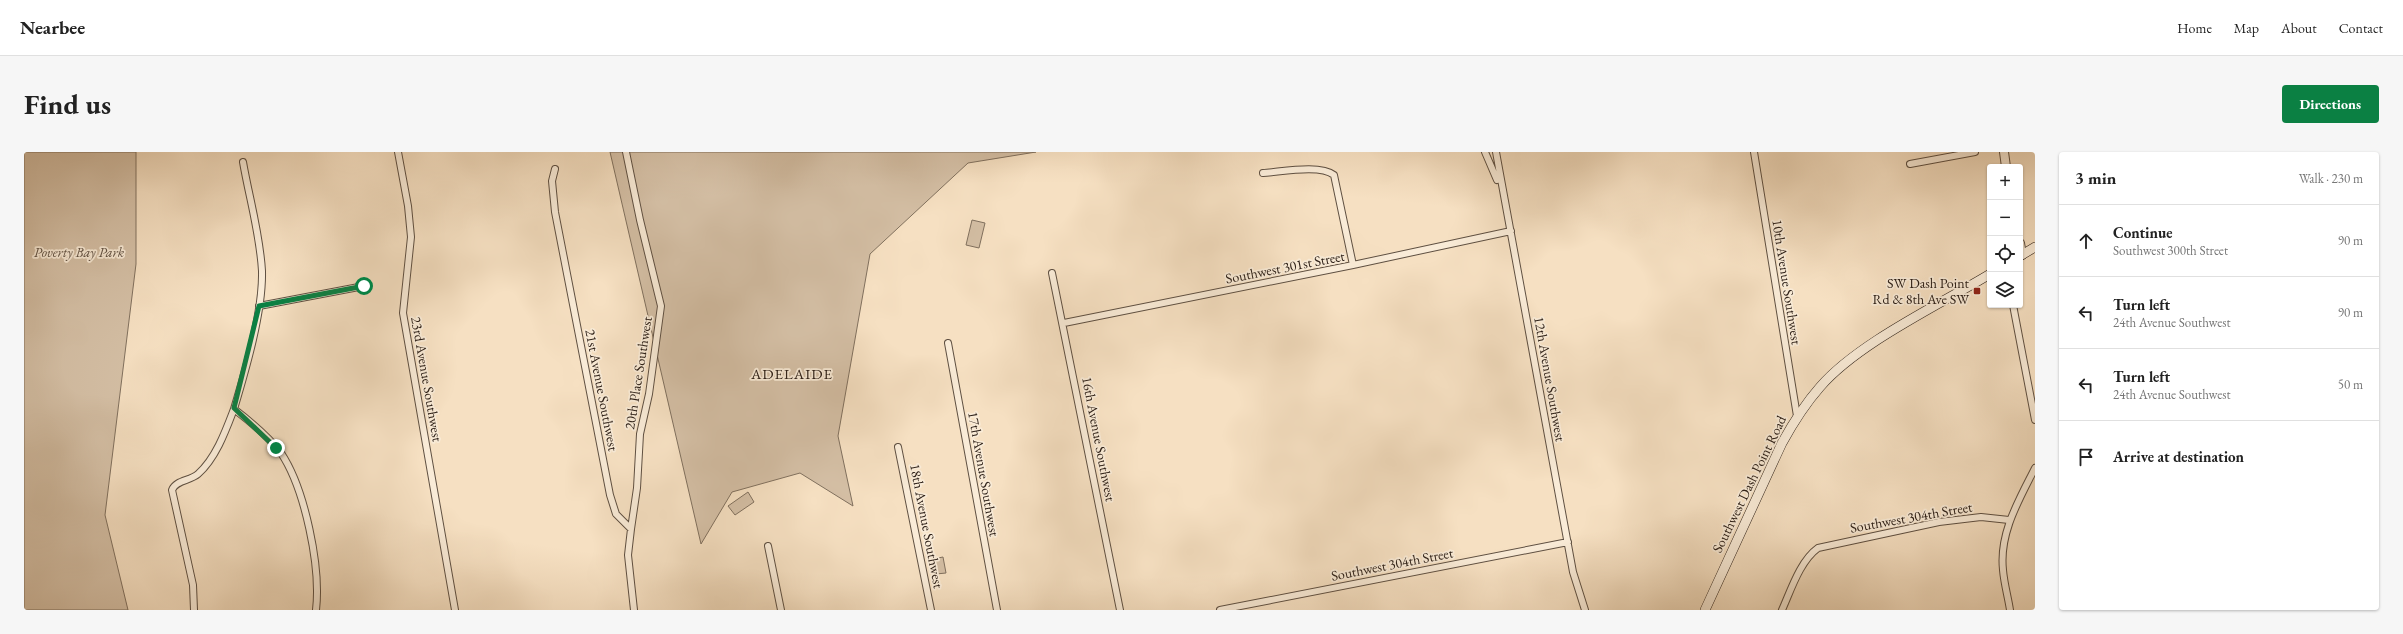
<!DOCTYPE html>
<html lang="en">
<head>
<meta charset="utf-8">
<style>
  body { margin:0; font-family:"EB Garamond",serif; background:#f6f6f6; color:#222 }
  .controls { position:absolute; right:12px; top:12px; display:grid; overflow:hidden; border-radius:4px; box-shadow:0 1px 3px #0004 }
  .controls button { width:36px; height:36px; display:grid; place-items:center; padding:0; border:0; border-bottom:1px solid #e0e0e0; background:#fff; color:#222; font:20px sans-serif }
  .stop { position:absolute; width:12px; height:12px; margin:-9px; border:3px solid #0b8043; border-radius:50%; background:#fff }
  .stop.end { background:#0b8043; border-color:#fff; box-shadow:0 1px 4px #0008 }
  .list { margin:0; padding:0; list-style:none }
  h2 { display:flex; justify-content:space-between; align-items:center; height:52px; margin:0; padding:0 16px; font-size:17px }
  h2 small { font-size:13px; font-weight:400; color:#767676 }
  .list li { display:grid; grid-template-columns:26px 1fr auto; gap:12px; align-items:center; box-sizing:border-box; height:72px; padding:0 16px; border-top:1px solid #e0e0e0 }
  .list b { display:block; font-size:15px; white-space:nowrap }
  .list p { margin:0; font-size:13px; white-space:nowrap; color:#767676 }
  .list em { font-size:13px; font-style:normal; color:#767676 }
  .icon { flex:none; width:22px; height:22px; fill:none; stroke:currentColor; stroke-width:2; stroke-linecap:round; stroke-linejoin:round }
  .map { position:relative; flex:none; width:2011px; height:458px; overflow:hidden; border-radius:4px }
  header { display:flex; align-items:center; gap:24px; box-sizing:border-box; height:56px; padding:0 20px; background:#fff; border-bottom:1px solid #e0e0e0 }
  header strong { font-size:19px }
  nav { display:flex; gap:22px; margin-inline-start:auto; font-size:14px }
  .intro { display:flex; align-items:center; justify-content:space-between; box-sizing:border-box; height:96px; padding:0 24px }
  h1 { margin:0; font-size:28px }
  .button { padding:10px 18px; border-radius:4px; background:#0b8043; color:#fff; font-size:14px; font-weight:700 }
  main { display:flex; gap:24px; padding:0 24px }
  aside { flex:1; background:#fff; border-radius:4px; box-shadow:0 1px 3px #0004 }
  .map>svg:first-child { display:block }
  .green { fill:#d4bfa5; stroke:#80705e }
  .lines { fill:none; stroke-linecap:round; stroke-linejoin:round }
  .minor-casing { stroke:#5f5042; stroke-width:8 }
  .tertiary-casing { stroke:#5f5042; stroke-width:10 }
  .secondary-casing { stroke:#2d2018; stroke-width:10 }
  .minor { stroke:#f9ebd7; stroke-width:6 }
  .tertiary { stroke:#f9ebd7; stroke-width:8 }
  .secondary { stroke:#f9ebd7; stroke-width:9 }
  .route { stroke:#0b8043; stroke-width:5 }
  .poi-dot { fill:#8f2418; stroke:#f9ebd7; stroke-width:1.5 }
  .labels { text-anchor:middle; stroke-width:3.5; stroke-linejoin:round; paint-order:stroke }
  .park-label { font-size:14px; font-style:italic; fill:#5f5042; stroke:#f9ebd7 }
  .street-label { font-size:14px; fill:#2d2018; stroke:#f9ebd7 }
  .poi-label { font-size:14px; fill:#2d2018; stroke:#f9ebd7; text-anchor:end }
  .neighbourhood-label { font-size:15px; letter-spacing:1px; fill:#2d2018; stroke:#f9ebd7 }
</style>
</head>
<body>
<header>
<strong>Nearbee</strong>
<nav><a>Home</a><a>Map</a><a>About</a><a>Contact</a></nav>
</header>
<div class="intro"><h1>Find us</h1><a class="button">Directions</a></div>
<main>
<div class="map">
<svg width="2011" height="458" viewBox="0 0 2011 458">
  <rect width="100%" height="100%" fill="#f6e0c2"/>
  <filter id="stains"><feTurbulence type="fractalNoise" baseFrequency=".005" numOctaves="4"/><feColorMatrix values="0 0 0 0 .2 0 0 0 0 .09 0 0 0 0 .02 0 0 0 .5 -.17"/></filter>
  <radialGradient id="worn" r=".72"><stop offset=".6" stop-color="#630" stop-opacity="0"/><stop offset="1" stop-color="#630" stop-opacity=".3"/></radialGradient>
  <path class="green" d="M0,0H112V112L81,363L104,458H0Z
    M586,0H1012L944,11L846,102L814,284L829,354L776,321L708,340L677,392Z
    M948,68L961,71L955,96L942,93Z
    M724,340L730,350L711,363L704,354Z
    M919,405L922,421L912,422L909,407Z"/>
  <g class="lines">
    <g class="minor-casing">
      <path id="minor" d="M374,0L384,54L387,85L379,161L431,458
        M602,0L616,68L637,154L625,242L616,282L613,336L607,377
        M1461,0L1473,28
        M1472,0L1549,420L1561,458
        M1730,0L1773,264
        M219,10C225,45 236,82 238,119C239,159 222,217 210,257C227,270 244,284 257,301C281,337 297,415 292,458
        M1886,12L1951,0
        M531,17L528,29L531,60L586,343L592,362L607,377L604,403L610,458
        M1239,21C1257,20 1296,12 1310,23L1329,113
        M1028,121L1096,458
        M1989,153L2011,268
        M235,154L340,134
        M1040,171L1329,113L1487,79
        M924,191L973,458
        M874,295L907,458
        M744,394L757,458
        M170,458L169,433L148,338C152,328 166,329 174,322C192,306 202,278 210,257
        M1196,458L1544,390
        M1758,458C1767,438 1776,409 1794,396L1915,370L1957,365L1985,368
        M1986,458C1984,445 1980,431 1979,418C1975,381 1995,348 2011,316"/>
    </g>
    <g class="tertiary-casing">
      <path id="tertiary" d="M1980,0L1982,15
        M1996,91L1998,103"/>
    </g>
    <g class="secondary-casing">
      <path id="secondary" d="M1996,104L2011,95
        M1681,458L1758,291C1769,271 1781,252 1796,235C1834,191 1915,153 1966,122"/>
    </g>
    <use href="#minor" class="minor"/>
    <use href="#tertiary" class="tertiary"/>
    <use href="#secondary" class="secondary"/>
  </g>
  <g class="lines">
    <path class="route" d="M252,296L210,256L235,154L340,134"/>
  </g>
  <rect class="poi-dot" x="1949" y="135" width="8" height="8" rx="2"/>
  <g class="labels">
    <g class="park-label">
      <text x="55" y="105">Poverty Bay Park</text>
    </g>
    <g class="street-label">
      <text transform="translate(1261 115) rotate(-11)" y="5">Southwest 301st Street</text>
      <text transform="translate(1763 130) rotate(81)" y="5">10th Avenue Southwest</text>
      <text transform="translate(614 221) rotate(-81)" y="5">20th Place Southwest</text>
      <text transform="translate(403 227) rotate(80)" y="5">23rd Avenue Southwest</text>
      <text transform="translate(1526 227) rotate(80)" y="5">12th Avenue Southwest</text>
      <text transform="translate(578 238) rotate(79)" y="5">21st Avenue Southwest</text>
      <text transform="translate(1075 287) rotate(79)" y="5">16th Avenue Southwest</text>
      <text transform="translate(960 322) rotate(80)" y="5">17th Avenue Southwest</text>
      <text transform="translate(1725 332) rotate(-64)" y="5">Southwest Dash Point Road</text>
      <text transform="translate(1887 365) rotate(-10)" y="5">Southwest 304th Street</text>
      <text transform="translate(903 374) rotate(79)" y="5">18th Avenue Southwest</text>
      <text transform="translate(1368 412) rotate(-11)" y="5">Southwest 304th Street</text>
    </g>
    <g class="poi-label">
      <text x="1945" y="136">SW Dash Point<tspan x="1945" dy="16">Rd &amp; 8th Ave SW</tspan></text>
    </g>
    <g class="neighbourhood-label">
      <text x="768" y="227">ADELAIDE</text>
    </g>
  </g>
  <rect width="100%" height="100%" filter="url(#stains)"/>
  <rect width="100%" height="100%" fill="url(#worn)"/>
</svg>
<div class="controls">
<button>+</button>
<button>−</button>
<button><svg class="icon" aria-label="locate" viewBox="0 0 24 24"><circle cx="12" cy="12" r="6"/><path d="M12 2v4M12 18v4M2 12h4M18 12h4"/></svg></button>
<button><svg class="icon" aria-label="layers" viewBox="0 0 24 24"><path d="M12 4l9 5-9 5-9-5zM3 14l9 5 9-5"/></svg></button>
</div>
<div class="stop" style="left:340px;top:134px"></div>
<div class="stop end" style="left:252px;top:296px"></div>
</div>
<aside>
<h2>3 min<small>Walk · 230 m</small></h2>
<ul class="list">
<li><svg class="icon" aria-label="ahead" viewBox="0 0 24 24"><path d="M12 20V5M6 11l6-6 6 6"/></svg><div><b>Continue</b><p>Southwest 300th Street</p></div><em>90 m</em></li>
<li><svg class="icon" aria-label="left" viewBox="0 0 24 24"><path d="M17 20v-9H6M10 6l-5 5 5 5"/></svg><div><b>Turn left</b><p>24th Avenue Southwest</p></div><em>90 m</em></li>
<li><svg class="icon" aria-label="left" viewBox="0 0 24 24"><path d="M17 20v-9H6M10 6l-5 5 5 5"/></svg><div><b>Turn left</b><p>24th Avenue Southwest</p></div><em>50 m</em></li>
<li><svg class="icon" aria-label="arrive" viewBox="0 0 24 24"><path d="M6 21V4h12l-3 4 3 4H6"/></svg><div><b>Arrive at destination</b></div></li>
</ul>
</aside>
</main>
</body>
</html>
